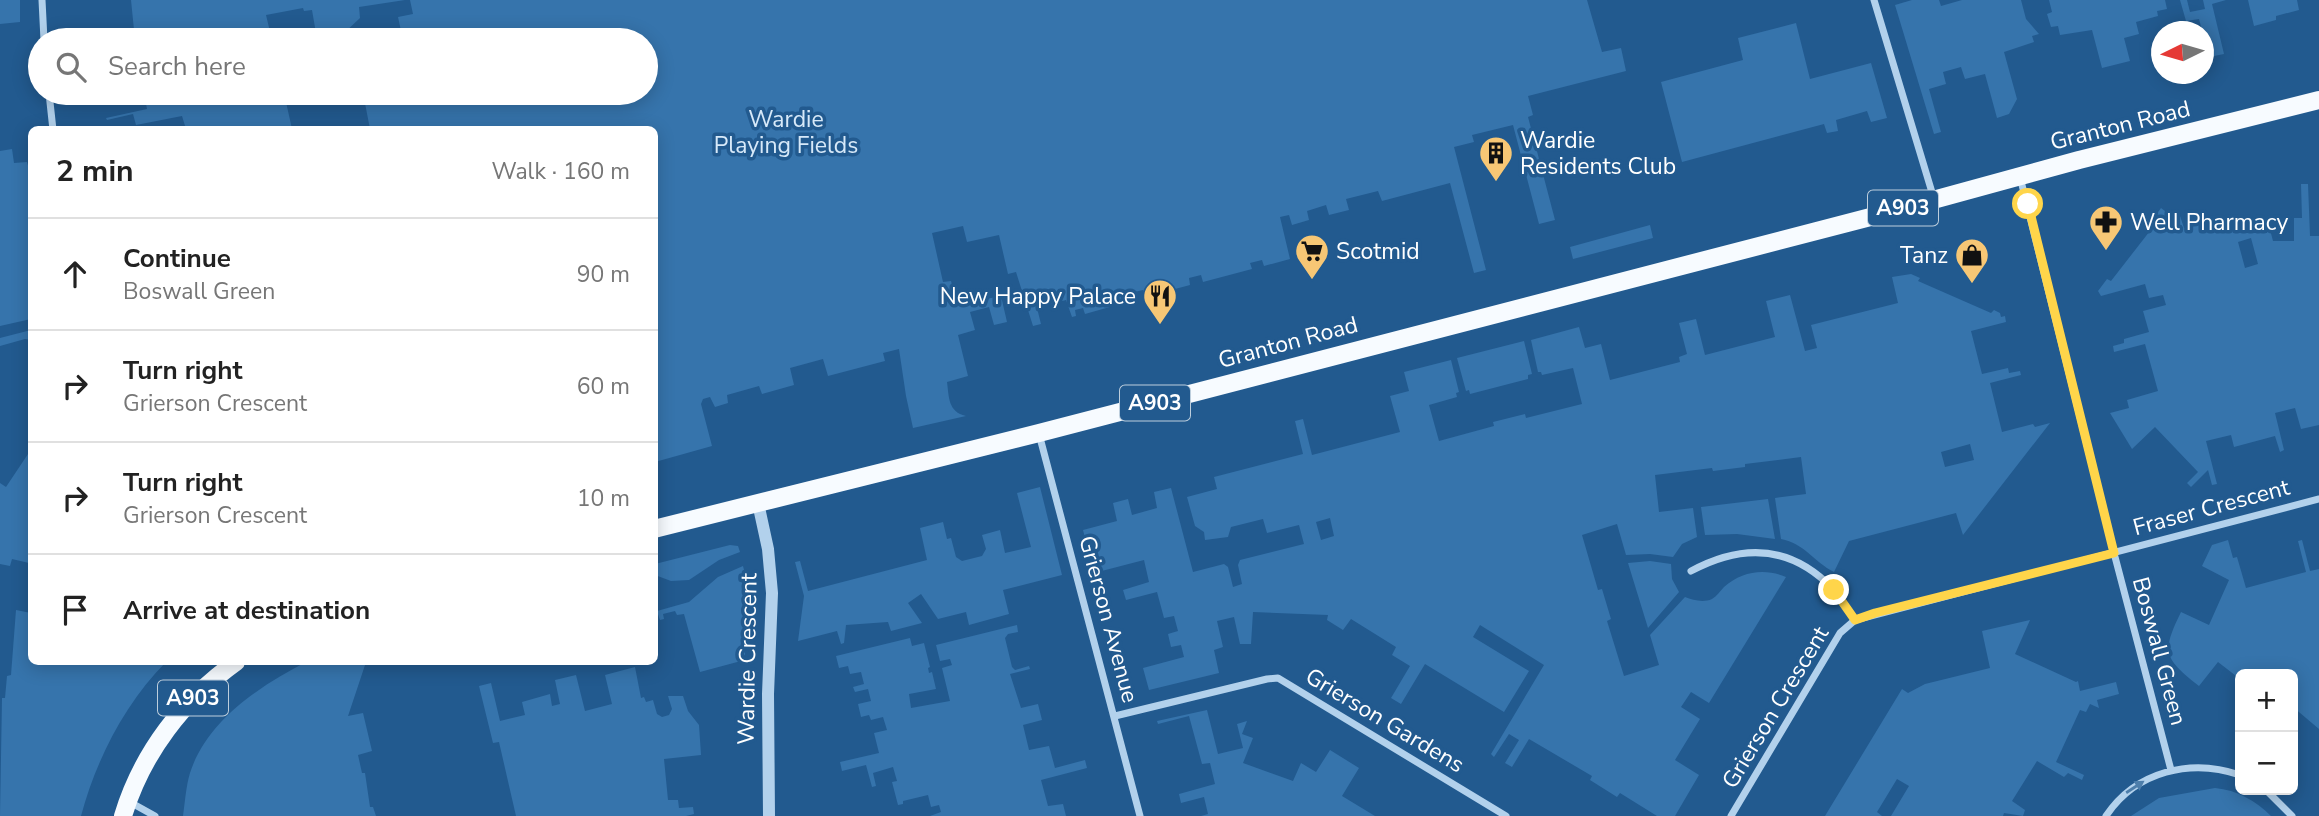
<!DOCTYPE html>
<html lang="en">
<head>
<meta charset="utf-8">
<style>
  body { margin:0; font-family:"Nunito Sans",sans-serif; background:#f2f2f2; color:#222 }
  .controls { position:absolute; right:21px; bottom:21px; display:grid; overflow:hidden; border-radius:10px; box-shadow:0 4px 18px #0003 }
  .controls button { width:63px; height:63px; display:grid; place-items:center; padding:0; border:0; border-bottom:2px solid #e0e0e0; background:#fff; color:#222; font:35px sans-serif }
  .compass { position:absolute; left:2151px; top:21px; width:63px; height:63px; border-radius:50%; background:#fff; box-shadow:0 4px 18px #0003; rotate:265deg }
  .stop { position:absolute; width:21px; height:21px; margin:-16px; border:5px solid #ffd54a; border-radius:50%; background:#fff }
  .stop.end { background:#ffd54a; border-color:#fff; box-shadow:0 2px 7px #0008 }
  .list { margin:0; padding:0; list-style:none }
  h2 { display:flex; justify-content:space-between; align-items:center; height:91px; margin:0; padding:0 28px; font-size:30px }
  h2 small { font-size:23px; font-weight:400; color:#767676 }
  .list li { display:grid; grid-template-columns:46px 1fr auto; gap:21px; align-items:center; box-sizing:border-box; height:112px; padding:0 28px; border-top:2px solid #e0e0e0 }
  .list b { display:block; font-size:26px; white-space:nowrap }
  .list p { margin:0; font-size:23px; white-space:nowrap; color:#767676 }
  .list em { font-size:23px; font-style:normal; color:#767676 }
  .icon { flex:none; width:38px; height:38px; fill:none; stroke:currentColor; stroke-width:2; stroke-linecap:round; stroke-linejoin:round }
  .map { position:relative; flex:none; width:2319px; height:816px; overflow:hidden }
  .search { position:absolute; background:#fff; box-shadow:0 4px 18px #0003; left:28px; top:28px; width:630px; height:77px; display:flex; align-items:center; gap:18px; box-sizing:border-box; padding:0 24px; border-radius:38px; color:#767676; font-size:26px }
  .panel { position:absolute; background:#fff; box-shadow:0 4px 18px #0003; left:28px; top:126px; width:630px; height:539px; border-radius:10px }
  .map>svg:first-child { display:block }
  .green { fill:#3674ac; fill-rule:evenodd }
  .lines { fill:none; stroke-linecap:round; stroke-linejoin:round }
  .minor { stroke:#b2d1ec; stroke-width:7 }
  .tertiary { stroke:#b2d1ec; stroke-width:12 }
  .primary { stroke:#f7fbff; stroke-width:18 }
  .oneway { fill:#4d7eab }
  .route { stroke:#ffd54a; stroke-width:9 }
  .labels { text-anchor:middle; stroke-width:7; stroke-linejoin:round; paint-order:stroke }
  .shield { fill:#225a8f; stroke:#bdcedd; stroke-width:2 }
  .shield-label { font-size:21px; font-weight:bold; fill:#fff }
  .park-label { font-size:23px; fill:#d7e9f9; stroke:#225a8f }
  .street-label { font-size:23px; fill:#fff; stroke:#225a8f }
  .poi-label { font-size:23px; fill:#fff; stroke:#225a8f; text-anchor:start }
</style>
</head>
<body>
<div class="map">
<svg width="2319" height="816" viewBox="0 0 2319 816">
  <rect width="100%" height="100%" fill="#225a8f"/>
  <path class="green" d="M0,0H20V22L0,24Z
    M131,0H405L359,7L360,18L343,34L317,39L312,10L304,11L303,8L266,15L272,40H119L118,33L134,30Z
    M410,0H1587L1602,52L1621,48L1626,71L1528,96L1533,115L1528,117L1555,220L1539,224L1513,125L1472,135L1474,142L1454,147L1486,270L1474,273L1450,183L1382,201L1378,191L1346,199L1349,210L1329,215L1326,205L1307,211L1309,220L1292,225L1289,215L1280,217L1290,259L1264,266L1262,260L1250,263L1252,269L1203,282L1201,275L1189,278L1190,285L1145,297L1143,290L1130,293L1131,301L1085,314L1083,308L1075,310L1076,316L1072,317L1066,300L1037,308L1041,324L1033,326L1016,272L1008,274L999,235L967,242L963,226L932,233L943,282L951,281L957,305L1001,296L1007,322L994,325L989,307L970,312L975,330L958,335L968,376L947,382C949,397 948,412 966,416L913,428L906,396L899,349L883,353L885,361L828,376L823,359L790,368L794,385L762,394L759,386L727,395L728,403L715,407L710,397L703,399L701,404L712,446L655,462L654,130L370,129L363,93H646V40H403L398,17L413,14Z
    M1912,0H1939L1941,6L1962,0H2021L2026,19L2039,34L2032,36L2034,42L2004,52L2017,99L2009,114L1997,118L1985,74L1965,79L1961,67L1943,72L1946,84L1929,89L1941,132L1934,134L1895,5Z
    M2049,0H2165L2167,9L2157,11L2158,16L2136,22L2139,34L2124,38L2130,61L2102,68L2092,30L2060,35L2058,26L2051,27L2047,14L2052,12Z
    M2180,0H2187L2190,12L2205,9L2203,0H2226L2212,4L2224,54L2209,57L2199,19L2186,21Z
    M2248,0H2297L2299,10L2276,16V20L2254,26Z
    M1796,23L1810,79L1871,63L1887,118L1871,122L1867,111L1836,120L1838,131L1827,133L1824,124L1682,162L1661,82L1743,60L1738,38Z
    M144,93H284L292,129H186L182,116L136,125L133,114L107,120L106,118L147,109Z
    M12,149L14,163L27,162L29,169H31V319L0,326V151Z
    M2301,184H2308L2310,236H2319V425L2301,429L2295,408L2275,413L2284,450L2280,452L2275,436L2234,447L2231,435L2206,441L2217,484L2212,485L2208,470L2191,487L2187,483L2198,472L2155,427L2132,449L2110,413L2129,408L2127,400L2158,391L2145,344L2114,352L2113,346L2124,343V339L2149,332L2143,311L2166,305L2163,295L2149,298L2145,284L2101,296L2098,291L2107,279L2111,281L2160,218L2156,215L2161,208L2178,221L2180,216L2184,228L2228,217L2240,216L2241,233H2267V218L2273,241H2294V218H2302ZM2251,238L2258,264L2245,268L2238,242Z
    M1650,225L1653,238L1573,259L1570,247Z
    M1911,274L1920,278L1918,281L1991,313L1994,310L2000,313L2001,317L2005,316L2006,322L1971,331L1982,374L2008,368L2009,373L2020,371L2021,375L1990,383L2002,432L2033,424L2035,427L2050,423L1963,535L1956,513L1849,541L1834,572C1814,562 1804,543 1781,539L1775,498L1806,494L1801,457L1745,464V467L1713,471L1712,468L1655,475L1659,512L1693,508L1697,537L1682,544L1673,557L1650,554L1626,555L1617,524L1582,535L1598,590L1602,589L1611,619L1607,621L1624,676L1659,665L1650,635L1685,597C1693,600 1703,603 1712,599C1717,596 1720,591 1724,587C1742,571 1765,568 1786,577L1709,703L1691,692L1681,707L1700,719L1675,760L1699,775L1675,816H1657L1620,793L1617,797L1590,780L1592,776L1529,739L1512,767L1505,763L1519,740L1509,734L1494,757L1491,754L1544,665L1480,625L1473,637L1529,671L1504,712L1425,664L1401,704L1391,698L1410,666L1392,655L1396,647L1351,619L1343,630L1327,620L1328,615L1253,612L1251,644H1240L1234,617L1217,621L1223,647L1214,650L1219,673L1149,690L1143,668L1184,657L1181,645L1171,647L1168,634L1178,631L1174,616L1164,618L1157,592L1126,600L1123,590L1149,582L1144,560L1094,573L1083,530L1117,521L1113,503L1128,499L1132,515L1157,508L1154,492L1171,488L1193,572L1224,564L1228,567L1233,587L1242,584L1238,565L1240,560L1304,544L1299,525L1267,533L1263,519L1231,527L1228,537L1205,540L1204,532L1195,526L1187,497L1217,489L1214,477L1303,454L1295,421L1303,419L1312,455L1400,432L1390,396L1409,391L1404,372L1451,360L1459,392L1456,393L1457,397L1429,405L1439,441L1494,426L1493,422L1525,414L1526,418L1582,404L1573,368L1542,375L1541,372H1538L1531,340L1579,327L1585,348L1601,344L1610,380L1680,362L1679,357L1687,354L1679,323L1696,319L1705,355L1775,337L1766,301L1790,295L1805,351L1817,348L1811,325L1898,303L1892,277ZM1970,444L1974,460L1945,467L1941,452ZM1330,518L1334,536L1321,540L1316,522Z
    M31,330V340L25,339L0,346V338Z
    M1524,341L1532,374L1528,375V379L1470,394L1469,390L1466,391L1457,358Z
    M31,444L32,571H31L28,570L29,563L12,559L10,566L0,564V483L6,487L30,451Z
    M1040,487L1062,575L1003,590L1009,614L969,625L966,612L938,619L921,594L908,603L922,623L891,631L888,622L846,625L844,643L841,644L837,631L798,641L804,596L795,562L800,561L808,591L927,560L920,528L943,522L947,539L951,538L956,557L962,561L982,556L986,549L982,535L1000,530L1005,553L1031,547L1017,493Z
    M1768,499L1775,539L1737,534L1705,535L1701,507Z
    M2228,540L2233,558L2237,557L2246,588L2306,572L2298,541L2302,540L2310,571L2319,569V729L2293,707V674H2240V679L2218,662L2199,686C2164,658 2161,653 2181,612L2209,625L2229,580L2202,566L2212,545Z
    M730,545L738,546L740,552L719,560L689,580L671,581L655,575V564Z
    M1650,561L1671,564L1672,579L1679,592L1648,628L1628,563Z
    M743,566L752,601L746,631L745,654L741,661L700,672L684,614L677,615L675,611L663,614L664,619L660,620L657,611L689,602L718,577Z
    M16,610L31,613L32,662H166C125,703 96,760 81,816H0L2,698H5L7,676L11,675Z
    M2030,620L2015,654L2076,682L2078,681L2080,691L2116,682L2119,694L2097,700L2099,708L2090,704L2086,712L2080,710L2056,762L2084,775L2082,780L2068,773L2064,777L2037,761L2012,801L2025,810L2023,816L2004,813L2003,816H1891L1909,786L1897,779L1877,812L1882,816H1825L1902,689L1908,693L1925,684L1990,668L1982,631Z
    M1017,625L1018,632L1008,634L1005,638L1012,667L1015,670L1029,666L1030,669L1010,674L1021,708L1038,704L1042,720L1023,725L1029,750L1049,746L1055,768L1085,760L1087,768L1041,780L1048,806L1063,804L1066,816H930L941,812L939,805L931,807L928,795L903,801V804L898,805L892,782L897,781L893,767L873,773L876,786L872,787L866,765L842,771L840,762L879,753L874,733L887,730L883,717L871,720L869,715L861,717L858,704L871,701L868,689L855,692L853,687L864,684L861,672L850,674L848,666L839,668L836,656L910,638L912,646L924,643L930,667L928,668L929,673L932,672L936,689L909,694L911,708L950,701L942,668L952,665L950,659L940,661L936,645Z
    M306,662H366L348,716L363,713L372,751L358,755L362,773H365L370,807H373L376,816H183C185,802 186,786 190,773C207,720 260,686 306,662Z
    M635,667L641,698L644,697L646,702L653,700L657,714L662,717L669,715L672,709L668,696H683L688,711L699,725L701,755L664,759L668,800H678L679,808L693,807L694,814L686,816H516L499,742L493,743L479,686L491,683L500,721L525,715L522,702L550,694L552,706L560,704L555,680L576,675L585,711L612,704L605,675Z
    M1207,710L1218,754L1243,748L1237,724L1247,721L1242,734L1253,738L1243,763L1293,781L1301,763L1316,772L1330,750L1359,768L1342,796L1375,816H1201L1208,814L1204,797L1181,803L1179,794L1215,784L1210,763L1202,764L1189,716L1158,724L1157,721Z
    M2215,788C2237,790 2256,801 2271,816H2131L2159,798Z"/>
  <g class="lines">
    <path class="minor" d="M42,0L44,40
      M1874,0L1934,199
      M49,93L53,130
      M2020,177L2114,553L2171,770
      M1039,434L1140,816
      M1691,571C1743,543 1791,545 1833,589C1841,598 1848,610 1855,620
      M1115,716L1267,679L1278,678L1506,816
      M2266,790L2292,816
      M128,801L155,816
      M1731,816L1840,633L1855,620L2319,499
      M2106,816C2136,771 2191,758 2240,775"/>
    <path class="tertiary" d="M758,503L768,549L772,593L768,694L769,816"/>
    <path class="primary" d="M654,529L1039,433L1882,214L2079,160L2319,100
      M123,816C142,753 183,700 236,662"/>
  </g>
  <defs><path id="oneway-solid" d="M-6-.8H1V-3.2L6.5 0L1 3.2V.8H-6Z" transform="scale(1.75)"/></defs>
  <use class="oneway" href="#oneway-solid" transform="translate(2135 787) rotate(-33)"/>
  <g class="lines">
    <path class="route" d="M1834,590L1855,620L1875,613L2114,553L2028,204"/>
  </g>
  <defs>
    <g id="building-pin" transform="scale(1.75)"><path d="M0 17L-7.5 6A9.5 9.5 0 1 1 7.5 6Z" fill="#f7c775" stroke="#225a8f"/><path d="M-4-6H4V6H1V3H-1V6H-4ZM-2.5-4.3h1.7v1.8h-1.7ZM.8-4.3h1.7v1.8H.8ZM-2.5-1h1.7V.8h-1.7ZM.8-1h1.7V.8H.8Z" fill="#111"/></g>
    <g id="pharmacy-pin" transform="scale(1.75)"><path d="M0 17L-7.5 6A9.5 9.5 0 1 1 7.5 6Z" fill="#f7c775" stroke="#225a8f"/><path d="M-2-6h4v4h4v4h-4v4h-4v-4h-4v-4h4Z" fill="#111"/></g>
    <g id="supermarket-pin" transform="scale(1.75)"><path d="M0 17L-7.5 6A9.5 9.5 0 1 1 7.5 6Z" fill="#f7c775" stroke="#225a8f"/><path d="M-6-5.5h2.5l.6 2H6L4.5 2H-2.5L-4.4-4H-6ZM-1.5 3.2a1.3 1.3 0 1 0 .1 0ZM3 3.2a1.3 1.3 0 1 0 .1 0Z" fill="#111"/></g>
    <g id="shop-pin" transform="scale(1.75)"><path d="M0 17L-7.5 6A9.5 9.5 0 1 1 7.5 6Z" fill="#f7c775" stroke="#225a8f"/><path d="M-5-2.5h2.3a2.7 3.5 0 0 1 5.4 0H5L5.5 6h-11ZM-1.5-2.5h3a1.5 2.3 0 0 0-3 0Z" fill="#111"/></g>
    <g id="restaurant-pin" transform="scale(1.75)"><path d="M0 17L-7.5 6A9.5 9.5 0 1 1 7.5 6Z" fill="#f7c775" stroke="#225a8f"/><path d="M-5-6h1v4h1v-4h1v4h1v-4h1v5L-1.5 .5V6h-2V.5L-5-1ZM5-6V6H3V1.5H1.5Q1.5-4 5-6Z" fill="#111"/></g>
  </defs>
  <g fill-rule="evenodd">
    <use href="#building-pin" x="1496" y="153"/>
    <use href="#pharmacy-pin" x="2106" y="222"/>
    <use href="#supermarket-pin" x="1312" y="251"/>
    <use href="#shop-pin" x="1972" y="255"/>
    <use href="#restaurant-pin" x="1160" y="296"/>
  </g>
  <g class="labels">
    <g class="shield">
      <rect x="1868" y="190.5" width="70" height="35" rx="5"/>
      <rect x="1120" y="385.5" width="70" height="35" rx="5"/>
      <rect x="158" y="680.5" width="70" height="35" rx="5"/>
    </g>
    <g class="shield-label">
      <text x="1903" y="215">A903</text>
      <text x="1155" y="410">A903</text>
      <text x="193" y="705">A903</text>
    </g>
    <g class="park-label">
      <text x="786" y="127">Wardie<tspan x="786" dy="26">Playing Fields</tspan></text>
    </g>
    <g class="street-label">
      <text transform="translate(2120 125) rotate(-14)" y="8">Granton Road</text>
      <text transform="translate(1288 342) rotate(-15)" y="8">Granton Road</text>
      <text transform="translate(2211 507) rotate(-15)" y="8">Fraser Crescent</text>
      <text transform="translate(1109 619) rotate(75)" y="8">Grierson Avenue</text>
      <text transform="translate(2160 651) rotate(75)" y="8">Boswall Green</text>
      <text transform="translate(747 659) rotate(-89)" y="8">Wardie Crescent</text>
      <text transform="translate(1775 707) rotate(-59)" y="8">Grierson Crescent</text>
      <text transform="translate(1385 720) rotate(31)" y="8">Grierson Gardens</text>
    </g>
    <g class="poi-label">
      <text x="1520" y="148">Wardie<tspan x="1520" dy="26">Residents Club</tspan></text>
      <text x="2130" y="230">Well Pharmacy</text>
      <text x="1336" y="259">Scotmid</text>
      <text x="1948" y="263" text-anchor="end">Tanz</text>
      <text x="1136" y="304" text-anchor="end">New Happy Palace</text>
    </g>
  </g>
</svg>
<div class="controls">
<button>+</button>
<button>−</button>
</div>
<svg class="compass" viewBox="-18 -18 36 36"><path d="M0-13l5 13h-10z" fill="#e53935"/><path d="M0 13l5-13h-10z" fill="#767676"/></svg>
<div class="stop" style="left:2028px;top:204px"></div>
<div class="stop end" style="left:1834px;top:590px"></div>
<div class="search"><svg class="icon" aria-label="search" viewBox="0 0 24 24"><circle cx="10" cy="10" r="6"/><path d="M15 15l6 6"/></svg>Search here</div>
<section class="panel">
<h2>2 min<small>Walk · 160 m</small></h2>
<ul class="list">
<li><svg class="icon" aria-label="ahead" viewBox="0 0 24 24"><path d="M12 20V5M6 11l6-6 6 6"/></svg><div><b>Continue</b><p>Boswall Green</p></div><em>90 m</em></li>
<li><svg class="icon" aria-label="right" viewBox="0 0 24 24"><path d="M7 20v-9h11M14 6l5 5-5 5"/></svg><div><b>Turn right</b><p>Grierson Crescent</p></div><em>60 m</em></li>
<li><svg class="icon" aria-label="right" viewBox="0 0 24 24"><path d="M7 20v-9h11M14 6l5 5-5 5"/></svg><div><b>Turn right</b><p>Grierson Crescent</p></div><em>10 m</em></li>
<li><svg class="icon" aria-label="arrive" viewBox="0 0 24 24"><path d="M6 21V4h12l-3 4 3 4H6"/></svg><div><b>Arrive at destination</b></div></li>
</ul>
</section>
</div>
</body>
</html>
